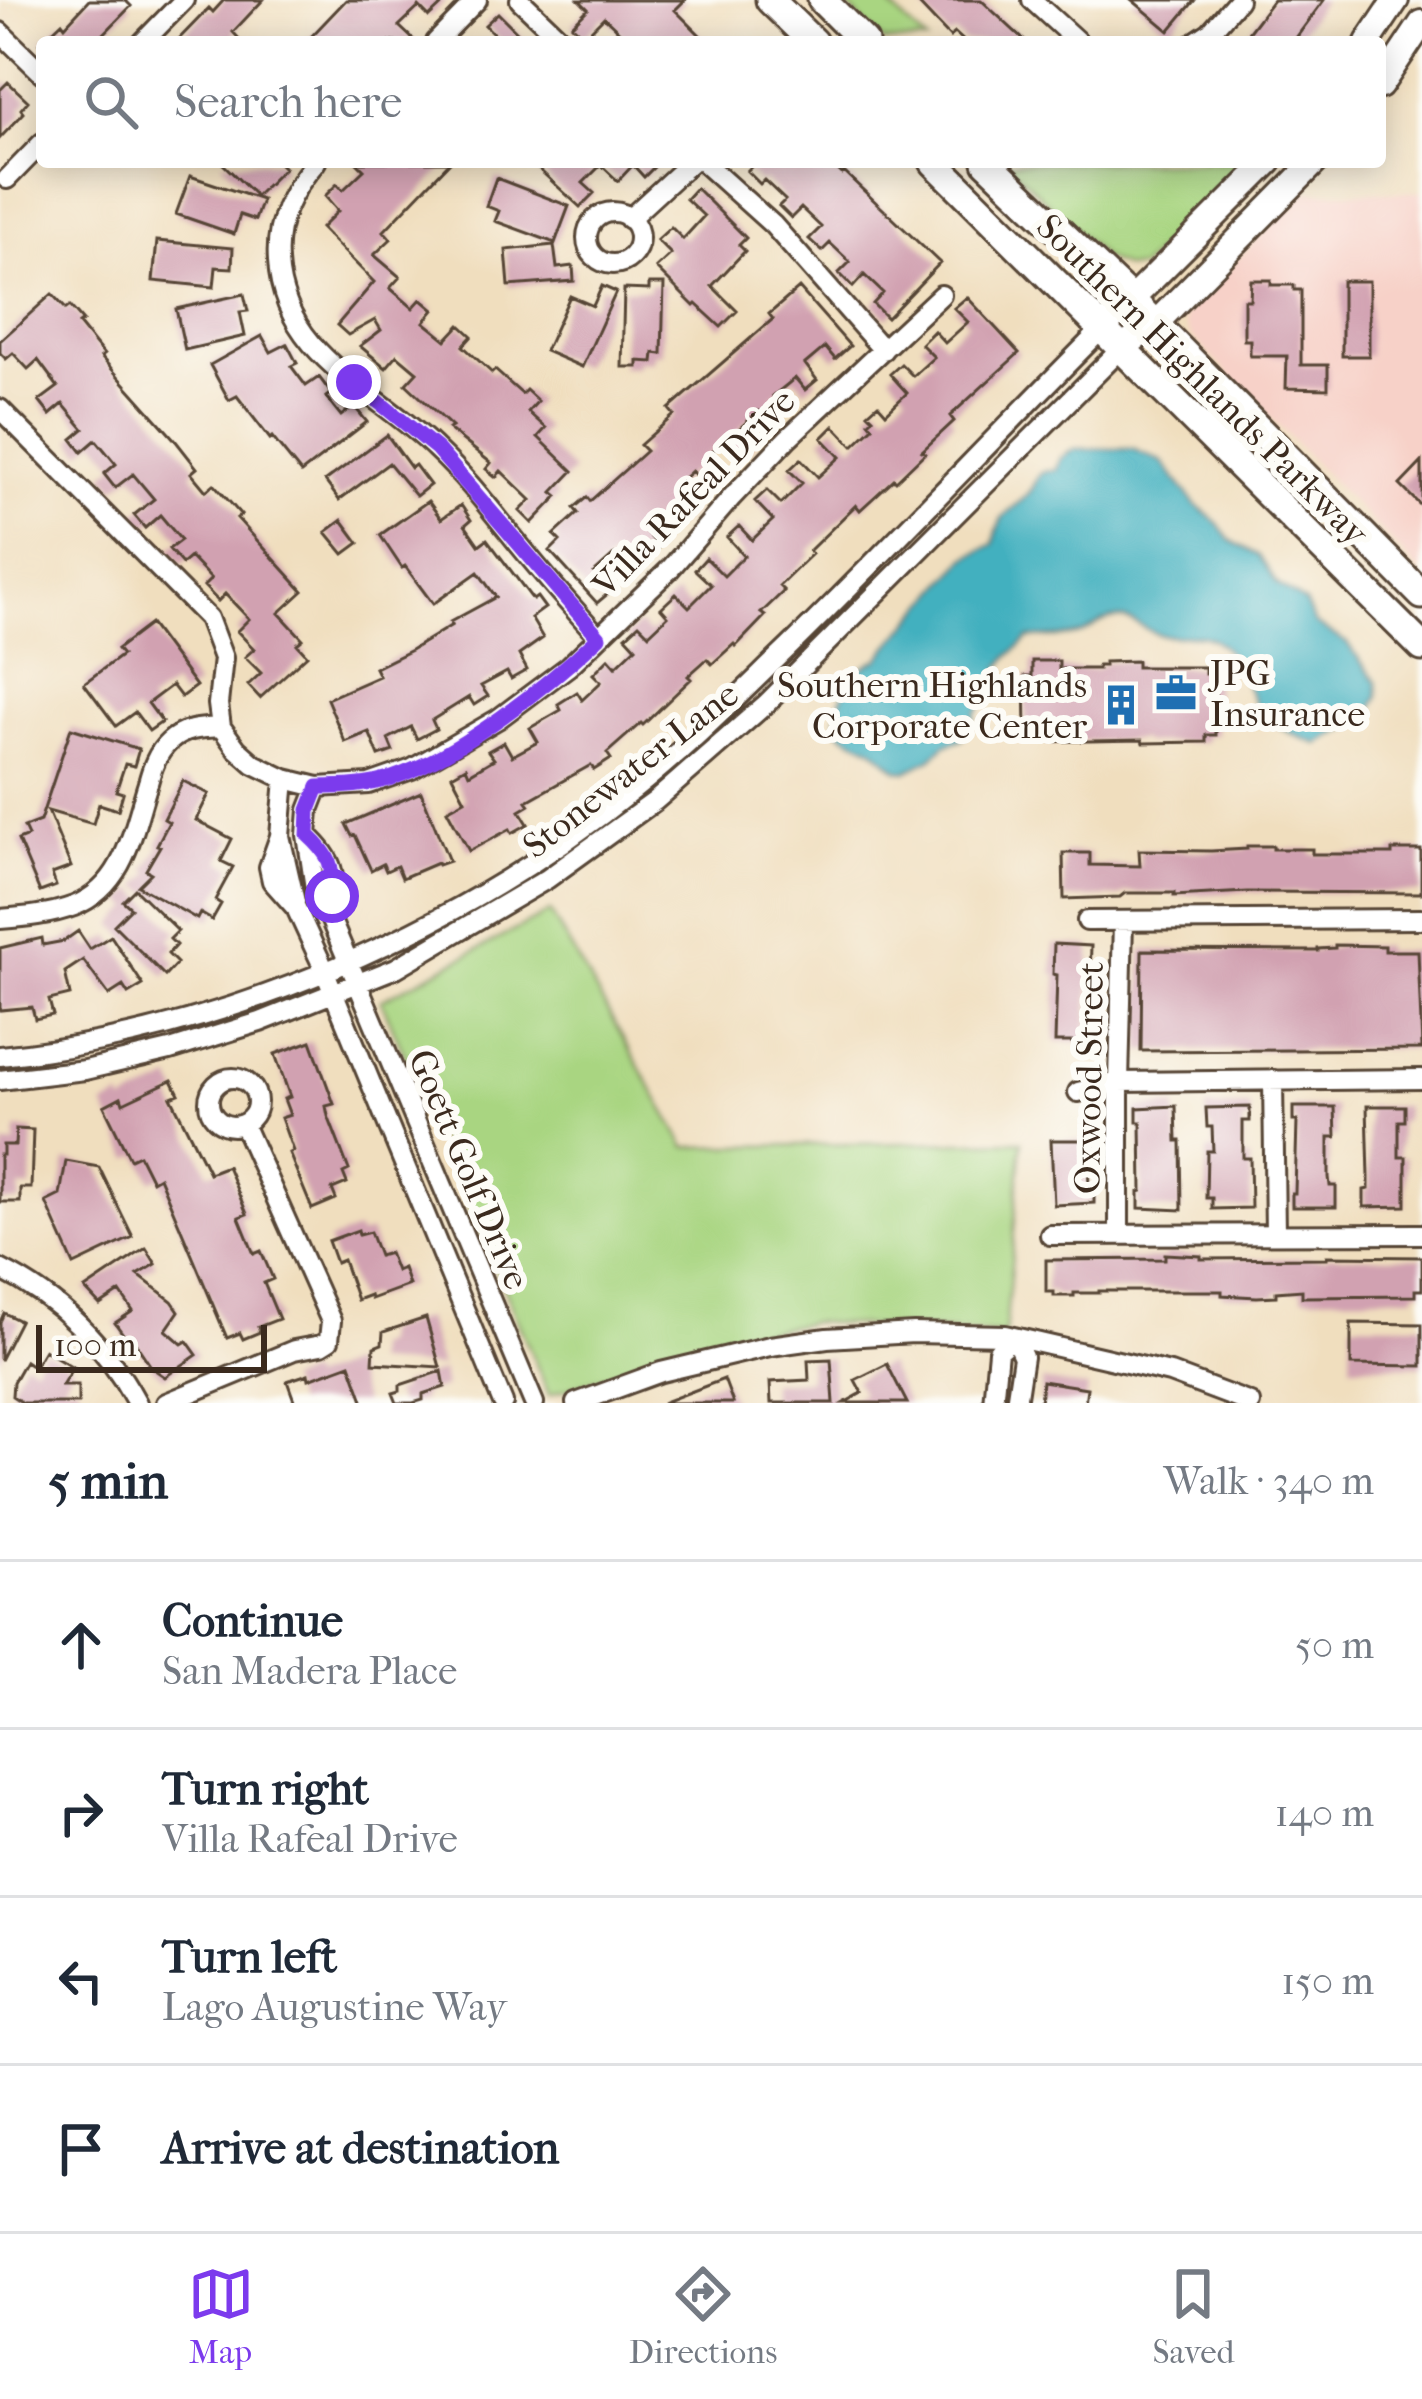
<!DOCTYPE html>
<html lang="en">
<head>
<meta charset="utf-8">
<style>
  body { margin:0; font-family:"IM FELL French Canon",serif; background:#f2f2f3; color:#1f2937 }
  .scale { position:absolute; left:36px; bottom:30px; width:231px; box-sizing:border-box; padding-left:12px; border:6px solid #3b2a1e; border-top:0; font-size:33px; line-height:42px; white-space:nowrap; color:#3b2a1e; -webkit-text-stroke:9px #fdfcf7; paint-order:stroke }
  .stop { position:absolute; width:36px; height:36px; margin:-27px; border:9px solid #7c3aed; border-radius:50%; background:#fff }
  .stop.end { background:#7c3aed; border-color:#fff; box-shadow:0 3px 12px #0008 }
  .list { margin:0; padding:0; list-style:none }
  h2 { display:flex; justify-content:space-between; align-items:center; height:156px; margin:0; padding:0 48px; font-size:51px }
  h2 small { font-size:39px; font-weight:400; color:#747a83 }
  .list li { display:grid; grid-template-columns:78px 1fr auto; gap:36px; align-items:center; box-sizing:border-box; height:168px; padding:0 48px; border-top:3px solid #e0e1e3 }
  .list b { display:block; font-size:45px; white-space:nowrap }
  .list p { margin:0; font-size:39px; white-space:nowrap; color:#747a83 }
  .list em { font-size:39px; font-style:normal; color:#747a83 }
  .icon { flex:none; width:66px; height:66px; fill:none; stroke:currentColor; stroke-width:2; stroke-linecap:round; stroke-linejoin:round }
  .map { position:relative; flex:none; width:1422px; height:1403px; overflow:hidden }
  .search { position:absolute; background:#fff; box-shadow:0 6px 30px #0003; left:36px; right:36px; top:36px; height:132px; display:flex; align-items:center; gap:30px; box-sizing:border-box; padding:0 42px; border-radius:12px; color:#747a83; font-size:45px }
  .sheet { height:828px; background:#fff }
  nav { display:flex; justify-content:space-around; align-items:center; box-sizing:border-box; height:168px; border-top:3px solid #e0e1e3; background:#fff; font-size:33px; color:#747a83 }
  nav a { display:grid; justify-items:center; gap:6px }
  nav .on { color:#7c3aed }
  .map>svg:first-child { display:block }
  .built { fill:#f7d1c8 }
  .green { fill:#a9d581; stroke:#728050; stroke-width:3 }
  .water { fill:#42b0bf; stroke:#3e6d6e; stroke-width:3 }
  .building { fill:#d1a1b1 }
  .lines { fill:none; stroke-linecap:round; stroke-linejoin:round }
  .street-casing { stroke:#564536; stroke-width:24 }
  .secondary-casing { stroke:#564536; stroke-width:30 }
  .primary-casing { stroke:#564536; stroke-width:33 }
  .street { stroke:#fff; stroke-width:18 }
  .secondary { stroke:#fff; stroke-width:24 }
  .primary { stroke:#fff; stroke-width:27 }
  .route { stroke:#7c3aed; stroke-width:15 }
  .labels { text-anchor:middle; stroke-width:12; stroke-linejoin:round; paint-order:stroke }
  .street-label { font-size:36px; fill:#3b2a1e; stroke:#fdfcf7 }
  .poi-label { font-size:36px; fill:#3b2a1e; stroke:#fdfcf7; text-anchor:start }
</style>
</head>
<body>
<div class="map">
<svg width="1422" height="1403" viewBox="0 0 1422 1403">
  <rect width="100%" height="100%" fill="#fdfcf7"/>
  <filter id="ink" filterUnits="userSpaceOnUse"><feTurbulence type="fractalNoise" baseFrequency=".00833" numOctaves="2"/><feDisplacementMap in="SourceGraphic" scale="24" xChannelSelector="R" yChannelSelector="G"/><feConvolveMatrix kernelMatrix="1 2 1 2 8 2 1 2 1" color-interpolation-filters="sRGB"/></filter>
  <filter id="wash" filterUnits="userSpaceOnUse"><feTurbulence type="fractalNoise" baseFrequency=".004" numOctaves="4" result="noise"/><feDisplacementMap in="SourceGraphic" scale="48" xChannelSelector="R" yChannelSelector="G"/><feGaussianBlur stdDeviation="2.7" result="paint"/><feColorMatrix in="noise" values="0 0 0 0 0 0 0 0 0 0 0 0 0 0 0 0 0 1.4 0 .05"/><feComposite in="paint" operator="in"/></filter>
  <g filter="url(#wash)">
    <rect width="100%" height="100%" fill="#f0debe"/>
    <path class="built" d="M1305,192H1422V574L1190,335L1185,324L1186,314L1192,304Z"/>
    <path class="green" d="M841,0H884L927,42H884Z
      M1006,162H1243L1140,268H1125L1104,258Z
      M550,912L686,1147L1022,1141L1005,1335L812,1322L710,1341L549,1395L381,1000Z"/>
    <path class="water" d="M1075,449H1133L1161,461L1196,505L1218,523L1230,540L1259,556L1277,584L1305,603L1315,624L1347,643L1377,683L1378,697L1372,710L1357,717L1353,725L1319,744C1299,738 1267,724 1256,705C1245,685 1233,646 1208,637C1194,632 1175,638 1161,635C1145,632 1137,618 1118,618C1098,618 1092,632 1076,635C1061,638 1044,637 1029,638L1007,658L991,681L988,696L976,712L971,727L961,739L945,745L932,758L906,771L898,770L873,748L847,736L837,728C836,700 852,669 878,659L966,558L994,544C1000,511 1008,515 1028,494C1041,480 1032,471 1056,470L1061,458Z"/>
    <g id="blocks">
      <path class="building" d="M89,0H125L131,6L96,42H41L62,22L65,26Z
        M224,0H263L233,32L242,42H176L209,8L213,12Z
        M346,0H447L429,17L419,7L399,26L416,42H306Z
        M579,0H685L675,10L707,42H617L623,35L604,17L584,37L572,25L588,9Z
        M915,0H981L1026,42H965L955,33L950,37Z
        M1132,0H1195L1169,31Z
        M1273,0H1324L1293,42H1241Z
        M498,13L527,42H502L485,25Z
        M8,82L28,101L21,109L24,113L0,138V90Z
        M221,162H278L284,168L256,196Z
        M356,162H450L384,231L391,239L374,255L400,277L390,288L413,308L421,299L434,310L424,322L446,340L460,325L472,336L463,346L492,373L495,370L522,394L526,390L538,401L528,412L546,428L538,437L573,471L553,492L558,496L532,523L520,511L531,500L501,471L496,477L486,469L491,463L449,429L452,427L406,384L417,372L397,355L386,368L360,346L381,330L375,320L348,335L337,325L374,282L321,228L338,211L325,196L337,184L343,190L364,170Z
        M531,162H659L644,177L633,165L618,181L601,165L583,183L594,193L580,207Z
        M756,162H830L842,174L844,172L940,263L887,318L873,304L883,293L864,275L853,287L839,273L850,262L830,243L822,251L809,239L821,227L801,208L791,218L779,206L785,200L764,180L760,184L747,171Z
        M190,176L262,200L255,220L240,215L234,234L176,214Z
        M496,178L569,206L555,243L495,221L499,211L486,206Z
        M696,188L746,238L739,245L745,251L712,286L737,311L721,327L696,304L694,306L656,268L671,254L657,240L671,227L683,239L704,216L686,199Z
        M157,241L233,248L232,268L216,267L214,287L153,281Z
        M554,245L557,268L573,266L574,281L509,286L506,250Z
        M1251,280H1271V285H1294V290H1301V365H1328V389L1286,388L1287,356H1250V340H1244V300H1250Z
        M1342,281H1369V356H1342Z
        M649,284H664L662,354L654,353L653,362L638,361V367H622L624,289L649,290Z
        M602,286L616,292L582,367L545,351L570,296L593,306Z
        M799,288L850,346L835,359L825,347L805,364L817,380L805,390L795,378L773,396L785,409L770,422L759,411L740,428L754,445L741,456L726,439L704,458L722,479L708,490L692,471L672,489L692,512L678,524L667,512L646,531L659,547L647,556L643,551L624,567L614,555L594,573L610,592L597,603L550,551L560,541L554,535L578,513L574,508L587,497L590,501L646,451L640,445L674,415L669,409L773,319L769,314Z
        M52,294L66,309L70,306L83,321L79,324L104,355L101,357L175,440L197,468L191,473L206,491L214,484L241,515L237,518L303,591L279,613L303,639L297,644L307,655L260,698L248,685L261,673L245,657L254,649L237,631L249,619L225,594L218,601L204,586L211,579L190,557L182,564L169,549L181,540L160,515L145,528L134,515L154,499L133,474L115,488L104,474L116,464L96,440L82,452L72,439L84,429L63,404L50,415L39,401L58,387L38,360L28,369L13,353L6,359L0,353V341Z
        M244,294L248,311L240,312L245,336L185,350L176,309Z
        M967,297L1019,353L950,416L954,421L922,451L925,453L896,481L894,479L860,510L856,505L809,551L812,554L779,586L784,591L761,613L765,616L736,646L734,644L712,664L707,659L688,676L691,679L643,725L641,723L607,753L611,759L594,770L591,765L527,801L530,805L520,811L528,824L512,833L510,829L469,851L447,810L465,800L452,775L466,767L469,774L494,759L488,751L504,742L512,756L538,742L530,728L561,710L558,704L577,692L582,700L601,682L593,674L609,658L616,666L636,647L626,636L639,624L649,634L668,616L661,608L676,594L689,607L711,585L695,570L706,558L724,576L744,556L727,537L739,526L752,540L773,520L755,501L767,490L781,504L802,483L789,470L801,459L818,477L840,457L822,438L834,426L853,446L873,427L869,422L873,418L868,413L878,404L886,413L907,393L890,374L901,364L913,376L934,357L921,344L934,331L945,343L968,322L954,308Z
        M262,336L271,352L287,344L297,363L291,366L306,386L319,377L331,393L326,397L341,416L354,406L367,422L301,473L272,437L270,439L237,396L229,400L210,365Z
        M387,435L411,468L415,465L430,485L416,496L389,463L339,500L325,481Z
        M1422,462V507L1400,485Z
        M428,501L441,519L461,505L471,520L465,525L479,545L487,539L533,600L537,597L545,608L531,618L543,638L519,655L527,670L511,679L507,672L481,686L488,696L474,705L469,697L432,720L436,729L417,739L411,727L388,739L393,751L379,756L369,732L345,742L327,699L379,676L375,668L411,650L452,625L450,622L496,597L478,572L433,604L405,566L402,568L380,535Z
        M342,520L359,543L344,554L326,532Z
        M150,624L196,686L181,697L172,685L148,703L162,722L149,731L135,712L116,726L84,683L122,655L117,649Z
        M1032,661H1059V669H1098V666H1104V662L1137,661V667H1205V674H1215L1216,735H1206V742L1143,743L1142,740L1037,742V733H1026L1025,676H1032Z
        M71,728L139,749L134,766L125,764L116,791L123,793L118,810L99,804L93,824L48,811L71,867L52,874L56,886L40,892L18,840L28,836L24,827L40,821Z
        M183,781L209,794L196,820L232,839L221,861L233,867L215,900L221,904L212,920L200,913L197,919L138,886L151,873L146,870L160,846L157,845L169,822L164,819Z
        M421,792L449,861L438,865L437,863L402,878L397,866L386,871L383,864L371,870L355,835L352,836L346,824Z
        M1247,846H1273V849H1312V854H1392V850H1421V893L1247,892L1174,896V893H1125L1120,897L1064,899L1063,853H1090V865L1140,866L1139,850L1211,851L1247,849Z
        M135,889L178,931L170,939L176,945L168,954L177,963L165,976L114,925L131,908L123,901Z
        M78,931L90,949L111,936L143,985L128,994L123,986L109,995L83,960L65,972L70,995L49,1000L53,1015L35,1019L32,1007L0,1010V948L42,938L43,945L64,941Z
        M1054,944L1091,946L1088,1042H1055L1057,975L1053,974Z
        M1335,945L1385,946V951H1418L1422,1049L1141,1051L1142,950L1318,951V949L1335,948Z
        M311,1041L334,1104L326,1106L328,1116L349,1170L343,1173L347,1183L332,1189L336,1199L312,1209L289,1153L293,1151L281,1118L290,1115L284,1099L290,1097L275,1054Z
        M172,1080L179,1094L171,1097L209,1173L227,1166L247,1214L239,1217L254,1254L261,1251L273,1279L264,1283L279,1319L258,1327L260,1332L243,1339L240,1333L227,1338L159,1177L152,1181L139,1155L130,1159L104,1106L121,1097L123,1103Z
        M1176,1106L1177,1141H1181L1182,1210L1139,1208V1192L1142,1191L1141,1122H1137V1108Z
        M1367,1106H1405V1121H1399V1157H1406V1206L1364,1207V1190L1369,1189V1177Z
        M1250,1107V1121H1243V1158H1250L1251,1208L1212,1209V1198H1206L1207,1151H1213L1212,1127H1207L1206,1108Z
        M1293,1107H1335L1336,1137H1329V1177L1330,1186H1336V1207H1292V1193H1295L1297,1121H1293Z
        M16,1129L33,1130L31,1188H20V1202H0V1155H3V1145H15Z
        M1051,1140H1095V1154H1088L1089,1190L1094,1189V1203L1054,1205Z
        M66,1161L99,1167L133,1237L74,1265L46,1202L60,1195Z
        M358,1230L359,1235L370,1232L379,1256L389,1253L396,1271L403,1268L409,1285L371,1299L370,1295L357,1300L343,1260L336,1263L328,1241Z
        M146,1248L156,1264L138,1275L172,1301L179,1311L166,1330L182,1344L187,1341L197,1355L165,1377L152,1368L132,1338L128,1341L115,1323L133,1311L120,1292L100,1305L85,1289Z
        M1165,1254L1201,1256V1259L1327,1258V1256L1422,1257V1290H1415V1296L1302,1297V1290L1276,1292V1296L1257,1297L1222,1295V1291H1099V1293H1074V1296H1054V1292H1046V1260L1165,1259Z
        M4,1313L20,1321L0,1360V1322Z
        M426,1318L440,1367L373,1363L374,1347L382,1344L383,1332Z
        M1351,1323L1422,1324V1366L1351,1365Z
        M44,1350L73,1367L62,1385H78V1403H23L12,1396L13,1382L25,1361L34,1367Z
        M831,1359L834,1403H771L770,1382L809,1380L808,1360Z
        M350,1364L364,1403H295L287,1381L308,1374L309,1379Z
        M887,1364L907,1403H844L862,1393L855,1380Z
        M442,1371L445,1387L423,1394V1400L413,1403H397L393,1393L400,1391V1385Z
        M724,1379L733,1403H665L664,1402Z
        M1042,1381L1087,1388L1085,1403H1040Z"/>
    </g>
  </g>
  <g filter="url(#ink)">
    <use href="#blocks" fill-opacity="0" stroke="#564536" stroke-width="3"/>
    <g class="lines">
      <g class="street-casing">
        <path id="street" d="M520,0L564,42
          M1032,0L1078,42
          M0,32L42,73
          M143,42L184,0
          M436,42L477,0
          M1195,42L1210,32L1238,0
          M316,162C291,191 275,222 278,261C283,357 377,390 437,450C468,479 494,514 521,547C546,578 572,607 599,637
          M703,162L773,225L883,350
          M7,179L42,143
          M587 238a26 26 0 1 1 52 0a26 26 0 1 1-52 0Z
          M629,219L691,162
          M0,409L208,618L223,658L218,704L221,727L237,749L254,764L285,779L318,787L369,784L412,769L498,719L569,666L670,569L732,497L788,438L941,295
          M285,779L280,836L269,867L272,881L296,908L320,960L503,1403
          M318,787L309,810L307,835C334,859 339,877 327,911L534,1403
          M307,835L314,882L327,911
          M280,836L295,902
          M0,919C25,917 50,915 74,906C125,886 133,830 148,783C152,768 157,753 169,742C184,728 202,728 221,727
          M1087,921L1422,919
          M0,1056C225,1034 462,929 636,788C691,744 740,694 790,646C896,542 997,434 1102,329
          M209 1102a24 24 0 1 1 48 0a24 24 0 1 1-48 0Z
          M0,1080L85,1070L170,1050L260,1022L396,968L547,879L655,801L766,704L1122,348
          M1273,1080L1275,1234
          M1078,1092L1119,1082L1422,1079
          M1050,1235L1422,1234
          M1119,1235V1082L1123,921
          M0,1269C60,1299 105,1344 137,1403
          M166,1403L294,1350L321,1345L329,1340L331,1321L243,1124
          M576,1403L661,1372L770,1346L827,1338L914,1333L1005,1335L1170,1373L1250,1403
          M993,1403L998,1351L1014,1337L1023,1357L1016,1403"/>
      </g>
      <g class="secondary-casing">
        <path id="secondary" d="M1368,42L1396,0
          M1380,86L1422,23
          M1102,329L1269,162
          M1122,348L1155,324L1315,162"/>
      </g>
      <g class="primary-casing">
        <path id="primary" d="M770,0L813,42
          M822,0L864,42
          M934,162L1422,647
          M987,162L1132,301L1422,595"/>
      </g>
      <use href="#street" class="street"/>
      <use href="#secondary" class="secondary"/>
      <use href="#primary" class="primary"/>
    </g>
  </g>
  <g class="lines" filter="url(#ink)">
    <path class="route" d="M332,896C333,864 331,856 308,835L309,810L318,787C343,787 368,786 392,778C460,755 547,686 599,637L437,449L354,382"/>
  </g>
  <defs>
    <g id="office-bare" transform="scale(3.24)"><path d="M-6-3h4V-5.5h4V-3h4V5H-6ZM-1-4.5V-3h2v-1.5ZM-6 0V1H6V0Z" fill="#1f6fb2" stroke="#fdfcf7" stroke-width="2.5" paint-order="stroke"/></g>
    <g id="building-bare" transform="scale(3.24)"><path d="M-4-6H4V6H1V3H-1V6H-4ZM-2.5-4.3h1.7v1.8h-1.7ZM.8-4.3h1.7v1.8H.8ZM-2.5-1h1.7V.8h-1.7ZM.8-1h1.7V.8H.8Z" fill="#1f6fb2" stroke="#fdfcf7" stroke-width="2.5" paint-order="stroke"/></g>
  </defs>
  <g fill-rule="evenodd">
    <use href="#office-bare" x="1176" y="693"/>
    <use href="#building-bare" x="1121" y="705"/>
  </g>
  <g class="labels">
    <g class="street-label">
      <text transform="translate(1203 379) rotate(45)" y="13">Southern Highlands Parkway</text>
      <text transform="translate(693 492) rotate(-46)" y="13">Villa Rafeal Drive</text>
      <text transform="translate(630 769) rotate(-38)" y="13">Stonewater Lane</text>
      <text transform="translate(1088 1078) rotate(-89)" y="13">Oxwood Street</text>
      <text transform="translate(470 1169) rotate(67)" y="13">Goett Golf Drive</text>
    </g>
    <g class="poi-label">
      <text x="1210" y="685">JPG<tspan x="1210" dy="41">Insurance</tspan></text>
      <text x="1087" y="697" text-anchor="end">Southern Highlands<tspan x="1087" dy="41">Corporate Center</tspan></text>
    </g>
  </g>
</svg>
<div class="scale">100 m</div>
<div class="stop" style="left:332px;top:896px"></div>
<div class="stop end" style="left:354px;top:382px"></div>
<div class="search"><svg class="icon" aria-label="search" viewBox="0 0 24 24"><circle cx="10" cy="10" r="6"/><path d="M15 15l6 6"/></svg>Search here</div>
</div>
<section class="sheet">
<h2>5 min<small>Walk · 340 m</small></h2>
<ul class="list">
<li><svg class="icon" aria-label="ahead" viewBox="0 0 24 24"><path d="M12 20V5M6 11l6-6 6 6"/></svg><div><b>Continue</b><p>San Madera Place</p></div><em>50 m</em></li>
<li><svg class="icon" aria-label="right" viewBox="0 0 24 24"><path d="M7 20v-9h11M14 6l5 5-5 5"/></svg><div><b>Turn right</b><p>Villa Rafeal Drive</p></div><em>140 m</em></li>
<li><svg class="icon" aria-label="left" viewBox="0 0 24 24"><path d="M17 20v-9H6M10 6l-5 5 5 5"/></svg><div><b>Turn left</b><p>Lago Augustine Way</p></div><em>150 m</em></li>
<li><svg class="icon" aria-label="arrive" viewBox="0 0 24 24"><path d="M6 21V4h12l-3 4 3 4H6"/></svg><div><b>Arrive at destination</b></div></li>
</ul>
</section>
<nav>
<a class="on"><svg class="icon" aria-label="map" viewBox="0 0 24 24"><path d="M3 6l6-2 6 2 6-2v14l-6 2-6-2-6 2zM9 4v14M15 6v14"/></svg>Map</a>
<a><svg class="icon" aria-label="directions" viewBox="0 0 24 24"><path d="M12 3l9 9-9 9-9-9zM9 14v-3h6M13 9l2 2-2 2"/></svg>Directions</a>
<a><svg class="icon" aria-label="saved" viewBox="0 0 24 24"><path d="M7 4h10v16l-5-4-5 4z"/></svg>Saved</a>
</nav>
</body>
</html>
